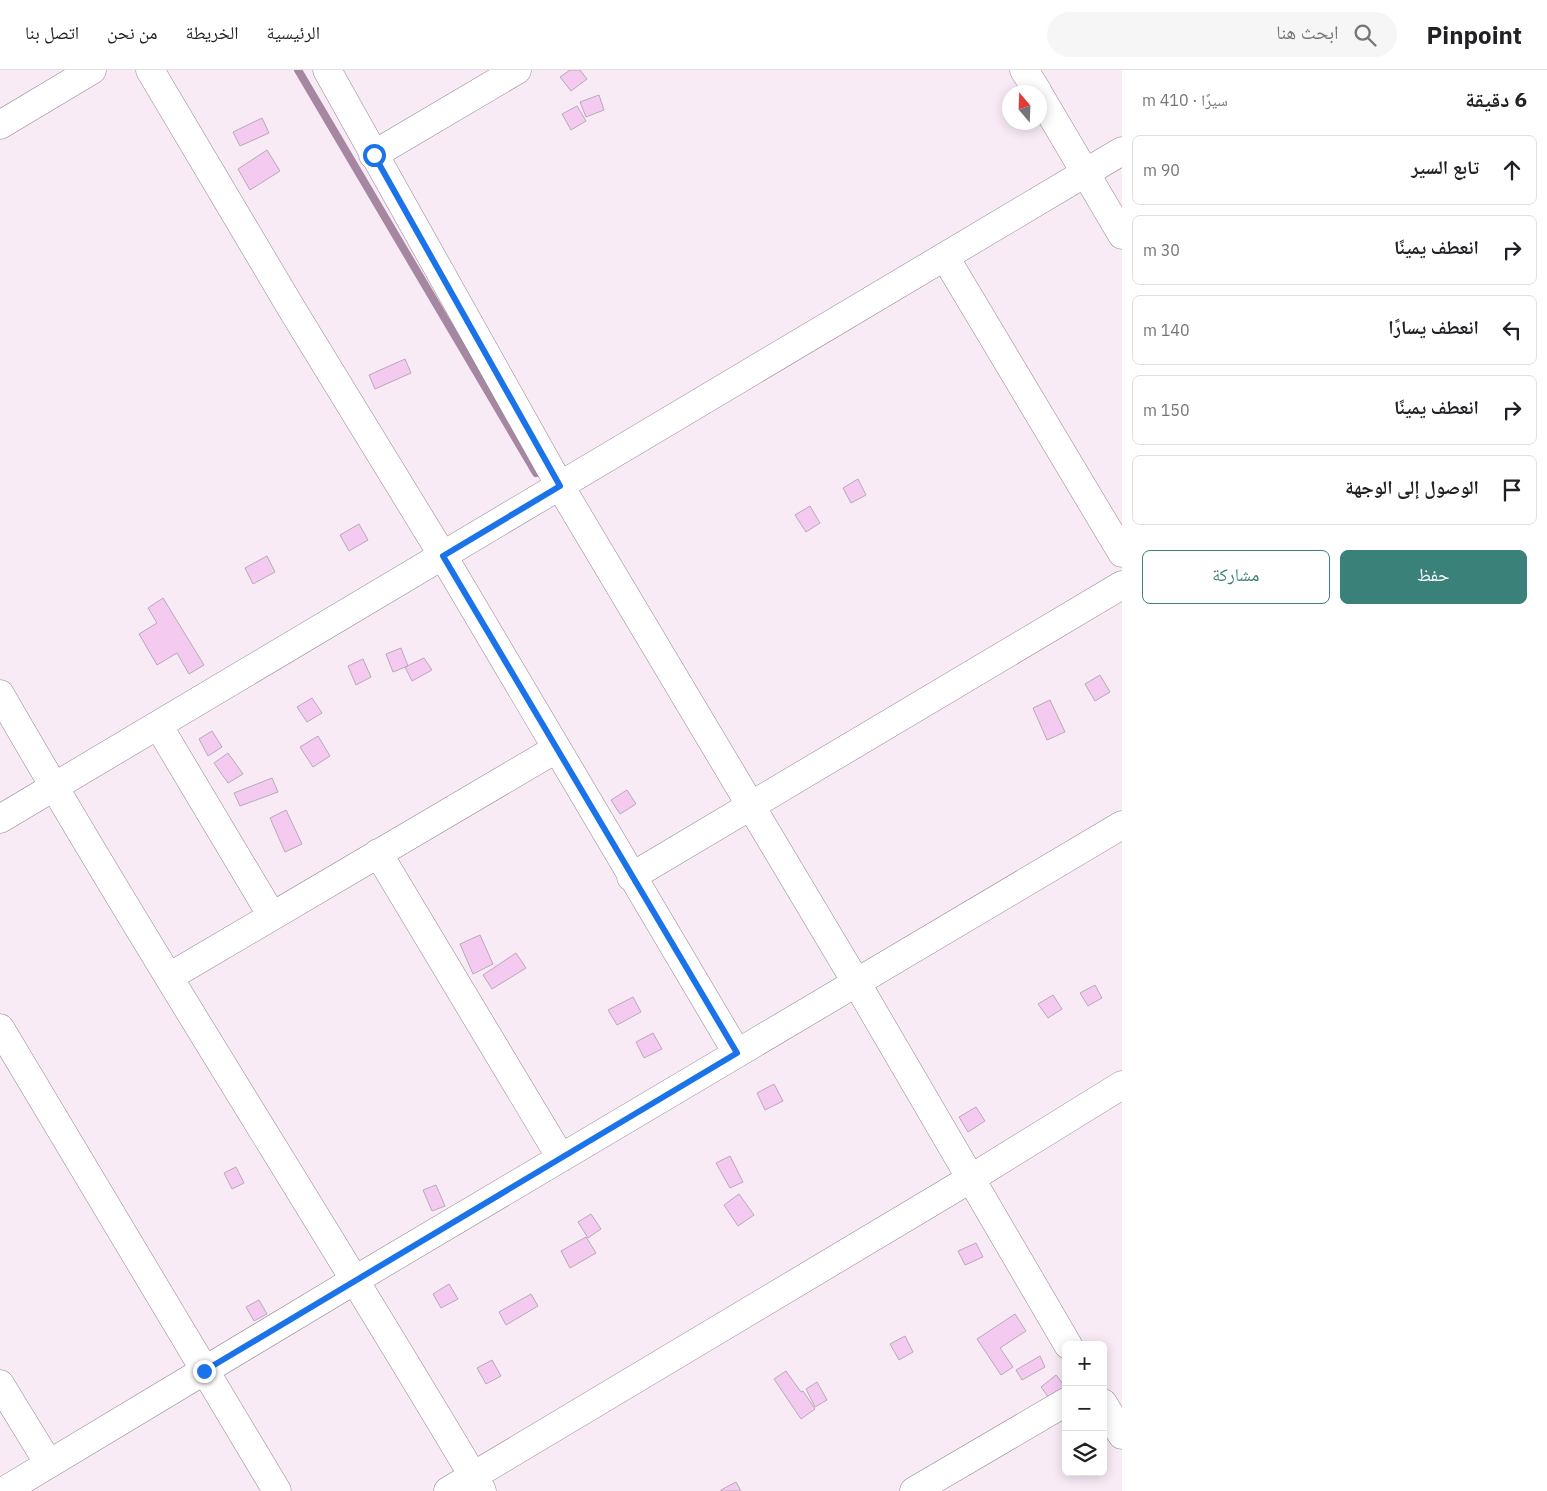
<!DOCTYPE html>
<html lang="ar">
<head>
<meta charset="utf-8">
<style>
  body { margin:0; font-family:"IBM Plex Sans","Noto Naskh Arabic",sans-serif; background:#f6f6f6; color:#202124; direction:rtl }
  .controls { position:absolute; right:15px; bottom:15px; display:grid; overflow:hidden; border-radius:8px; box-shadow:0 2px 12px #0003 }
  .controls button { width:45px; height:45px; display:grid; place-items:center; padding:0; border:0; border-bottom:1px solid #e0e0e0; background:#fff; color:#202124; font:25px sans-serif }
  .compass { position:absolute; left:1002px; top:15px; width:45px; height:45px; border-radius:50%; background:#fff; box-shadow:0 2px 12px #0003; rotate:341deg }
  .stop { position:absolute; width:15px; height:15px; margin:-11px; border:4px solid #1a73e8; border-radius:50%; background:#fff }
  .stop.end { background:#1a73e8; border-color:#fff; box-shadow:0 1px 5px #0008 }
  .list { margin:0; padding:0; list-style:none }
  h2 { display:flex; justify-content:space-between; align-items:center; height:65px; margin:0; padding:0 20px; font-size:21px }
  h2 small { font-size:16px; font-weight:400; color:#757577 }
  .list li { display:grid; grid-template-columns:32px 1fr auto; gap:15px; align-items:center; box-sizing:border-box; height:70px; margin:0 10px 10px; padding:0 10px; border:1px solid #e0e0e0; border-radius:8px }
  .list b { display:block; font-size:19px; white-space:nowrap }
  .list em { font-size:16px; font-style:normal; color:#757577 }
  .actions { display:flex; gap:10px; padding:15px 20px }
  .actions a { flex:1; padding:11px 0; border:1px solid #3a817a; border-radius:8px; text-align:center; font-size:18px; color:#3a817a }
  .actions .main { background:#3a817a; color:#fff }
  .icon { flex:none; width:28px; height:28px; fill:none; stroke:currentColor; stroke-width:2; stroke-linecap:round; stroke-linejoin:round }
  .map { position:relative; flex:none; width:1122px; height:1421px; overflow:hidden; direction:ltr }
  header { display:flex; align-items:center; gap:30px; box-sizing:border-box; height:70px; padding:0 25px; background:#fff; border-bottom:1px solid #e0e0e0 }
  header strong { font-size:24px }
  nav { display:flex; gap:28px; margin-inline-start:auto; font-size:18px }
  .search { width:350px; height:45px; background:#f6f6f6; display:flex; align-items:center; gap:12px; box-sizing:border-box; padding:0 18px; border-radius:28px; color:#757577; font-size:19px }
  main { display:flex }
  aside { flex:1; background:#fff }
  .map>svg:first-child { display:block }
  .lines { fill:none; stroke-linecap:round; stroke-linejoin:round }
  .stream { stroke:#a587a2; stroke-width:8 }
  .building { fill:#f5caf1; stroke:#b6aab5 }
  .minor-casing { stroke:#918690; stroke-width:29 }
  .minor { stroke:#fff; stroke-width:28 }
  .route { stroke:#1a73e8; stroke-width:6 }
</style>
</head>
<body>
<header>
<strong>Pinpoint</strong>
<div class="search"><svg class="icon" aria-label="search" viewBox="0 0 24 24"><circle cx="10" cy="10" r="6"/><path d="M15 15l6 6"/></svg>ابحث هنا</div>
<nav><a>الرئيسية</a><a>الخريطة</a><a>من نحن</a><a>اتصل بنا</a></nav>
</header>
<main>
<aside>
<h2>6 دقيقة<small>سيرًا · 410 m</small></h2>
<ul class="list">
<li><svg class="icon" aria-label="ahead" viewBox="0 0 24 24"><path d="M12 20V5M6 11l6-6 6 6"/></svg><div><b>تابع السير</b></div><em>90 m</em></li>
<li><svg class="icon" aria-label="right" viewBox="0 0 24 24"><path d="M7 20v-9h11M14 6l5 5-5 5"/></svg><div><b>انعطف يمينًا</b></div><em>30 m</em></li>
<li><svg class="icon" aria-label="left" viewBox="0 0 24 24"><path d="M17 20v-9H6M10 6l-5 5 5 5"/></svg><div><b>انعطف يسارًا</b></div><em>140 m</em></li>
<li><svg class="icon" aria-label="right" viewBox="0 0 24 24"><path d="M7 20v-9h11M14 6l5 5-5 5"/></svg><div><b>انعطف يمينًا</b></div><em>150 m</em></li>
<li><svg class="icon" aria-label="arrive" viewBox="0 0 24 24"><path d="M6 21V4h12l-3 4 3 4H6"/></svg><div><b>الوصول إلى الوجهة</b></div></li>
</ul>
<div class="actions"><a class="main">حفظ</a><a>مشاركة</a></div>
</aside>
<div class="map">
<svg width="1122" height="1421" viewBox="0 0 1122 1421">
  <rect width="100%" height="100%" fill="#f8ebf6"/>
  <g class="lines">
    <path class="stream" d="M298,0L536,403"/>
  </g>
  <path class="building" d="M570,0H580L587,9L571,21L560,7Z
    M599,25L604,40L586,47L580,32Z
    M577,36L586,51L571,60L562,44Z
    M262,48L269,63L240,76L233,62Z
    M267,80L280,101L250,120L238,99Z
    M405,289L411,303L375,319L369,305Z
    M858,409L866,425L851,433L843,418Z
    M810,436L820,453L806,462L795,445Z
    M359,454L368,470L349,481L340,465Z
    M267,486L275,502L253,514L245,498Z
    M163,528L204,595L189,604L177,583L157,595L139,564L157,553L148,538Z
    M401,578L408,596L393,602L386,584Z
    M424,588L432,600L412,611L405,597Z
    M363,589L371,607L356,615L348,596Z
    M1100,605L1110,622L1095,631L1085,614Z
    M312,628L322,643L307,652L297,637Z
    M1050,630L1065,662L1047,670L1033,638Z
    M212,661L222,677L208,686L199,669Z
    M318,666L330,686L313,697L300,677Z
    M228,683L243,704L228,713L214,693Z
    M272,708L278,722L240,736L234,723Z
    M627,720L636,734L620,744L611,730Z
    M286,740L302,774L285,782L270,748Z
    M480,865L493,894L473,904L460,874Z
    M516,883L526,898L492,919L483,905Z
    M1095,915L1102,928L1088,936L1080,923Z
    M1053,925L1062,939L1048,948L1038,934Z
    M633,927L641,942L617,955L608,940Z
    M653,963L662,979L644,988L636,972Z
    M774,1014L783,1031L765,1040L757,1023Z
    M976,1037L985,1051L968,1062L959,1047Z
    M730,1086L743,1112L730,1118L716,1093Z
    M236,1097L244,1113L232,1119L224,1103Z
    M436,1115L445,1136L432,1141L423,1120Z
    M739,1124L754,1145L738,1156L724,1135Z
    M591,1144L601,1159L588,1168L578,1152Z
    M586,1167L596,1183L570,1198L561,1181Z
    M976,1173L983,1187L965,1195L958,1181Z
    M449,1214L458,1229L441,1238L433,1224Z
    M531,1224L538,1236L506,1255L499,1242Z
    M259,1230L267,1244L254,1251L246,1237Z
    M1015,1244L1026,1261L1000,1278L1013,1297L1001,1305L977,1269Z
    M905,1266L913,1282L899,1290L890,1274Z
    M1040,1286L1045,1297L1022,1310L1016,1300Z
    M492,1290L501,1306L486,1314L477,1298Z
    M786,1301L801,1322L803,1321L815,1339L801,1349L774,1309Z
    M1056,1305L1066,1318V1326L1054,1335L1041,1317Z
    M817,1312L827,1330L815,1337L806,1319Z
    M736,1412L741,1421H721V1420Z"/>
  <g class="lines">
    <g class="minor-casing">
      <path id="minor" d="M150,0L293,241L443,486L737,983
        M327,0L560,416L856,912L1068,1275
        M1024,0L1038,22
        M1040,26L1122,165
        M0,55L92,0
        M373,85L517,0
        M945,187L1122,483
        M0,624C155,893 324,1154 482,1421
        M158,655L272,846
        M0,749L1122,81
        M378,783L561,1088
        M631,807L1122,515
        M169,907L556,679
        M0,958L277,1421
        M0,1314L49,1394
        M1103,1333L1122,1365
        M4,1421L355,1210L1122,755
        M448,1421L970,1109L1122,1015
        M914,1421L1066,1332"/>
    </g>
    <use href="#minor" class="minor"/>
  </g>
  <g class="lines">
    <path class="route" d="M204,1301L737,983L443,486L560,416L374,85"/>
  </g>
</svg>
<div class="controls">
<button>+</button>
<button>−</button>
<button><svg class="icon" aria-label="layers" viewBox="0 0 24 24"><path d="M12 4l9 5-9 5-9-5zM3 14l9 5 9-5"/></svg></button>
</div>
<svg class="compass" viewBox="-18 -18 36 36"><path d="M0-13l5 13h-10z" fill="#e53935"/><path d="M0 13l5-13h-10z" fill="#757577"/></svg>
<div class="stop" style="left:374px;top:85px"></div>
<div class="stop end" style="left:204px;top:1301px"></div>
</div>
</main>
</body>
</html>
